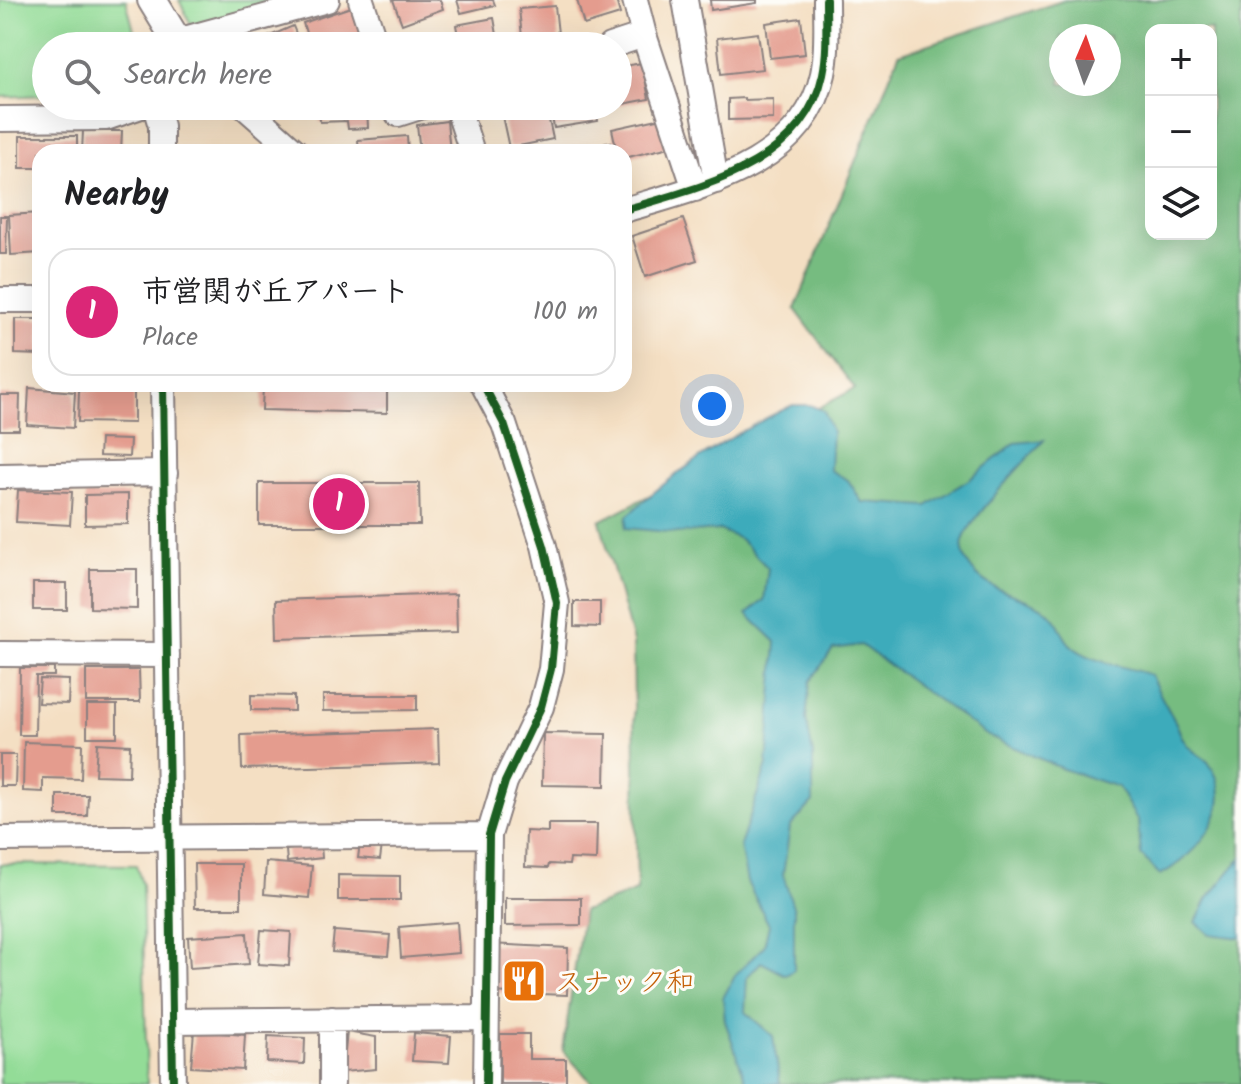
<!DOCTYPE html>
<html lang="en">
<head>
<meta charset="utf-8">
<style>
  body { margin:0; font-family:Kalam,"Klee One",sans-serif; background:#f6f6f6; color:#202124 }
  .controls { position:absolute; right:24px; top:24px; display:grid; overflow:hidden; border-radius:16px; box-shadow:0 8px 32px #0002 }
  .controls button { width:72px; height:72px; display:grid; place-items:center; padding:0; border:0; border-bottom:2px solid #e0e0e0; background:#fff; color:#202124; font:40px sans-serif }
  .compass { position:absolute; left:1049px; top:24px; width:72px; height:72px; border-radius:50%; background:#fff; box-shadow:0 8px 32px #0002; rotate:2deg }
  .you { position:absolute; left:712px; top:406px; width:28px; height:28px; margin:-20px; border:6px solid #fff; border-radius:50%; background:#1a73e8; box-shadow:0 0 0 12px #1a73e833 }
  .badge { display:grid; place-items:center; width:52px; height:52px; border-radius:50%; background:#db2777; color:#fff; font-size:26px; font-weight:700 }
  .pin { position:absolute; translate:-50% -50%; border:4px solid #fff; box-shadow:0 2px 8px #0006 }
  .list { margin:0; padding:0; list-style:none }
  h2 { display:flex; justify-content:space-between; align-items:center; height:104px; margin:0; padding:0 32px; font-size:34px }
  h2 small { font-size:26px; font-weight:400; color:#757577 }
  .list li { display:grid; grid-template-columns:52px 1fr auto; gap:24px; align-items:center; box-sizing:border-box; height:128px; margin:0 16px 16px; padding:0 16px; border:2px solid #e0e0e0; border-radius:24px }
  .list b { display:block; font-size:30px; white-space:nowrap }
  .list p { margin:0; font-size:26px; white-space:nowrap; color:#757577 }
  .list em { font-size:26px; font-style:normal; color:#757577 }
  .icon { flex:none; width:44px; height:44px; fill:none; stroke:currentColor; stroke-width:2; stroke-linecap:round; stroke-linejoin:round }
  .map { position:relative; flex:none; width:1241px; height:1084px; overflow:hidden }
  .search { position:absolute; background:#fff; box-shadow:0 8px 32px #0002; left:32px; top:32px; width:600px; height:88px; display:flex; align-items:center; gap:20px; box-sizing:border-box; padding:0 28px; border-radius:44px; color:#757577; font-size:30px }
  .panel { position:absolute; background:#fff; box-shadow:0 8px 32px #0002; left:32px; top:144px; width:600px; height:248px; border-radius:24px }
  .map>svg:first-child { display:block }
  .green { fill:#93dc97; stroke:#5a7f69; stroke-width:2 }
  .forest { fill:#76bc80; stroke:#4c6f5e; stroke-width:2; fill-rule:evenodd }
  .water { fill:#3dabbb; stroke:#30667b; stroke-width:2 }
  .building { fill:#e49c8e }
  .lines { fill:none; stroke-linecap:round; stroke-linejoin:round }
  .minor-casing { stroke:#8b807f; stroke-width:28 }
  .tertiary-casing { stroke:#8b807f; stroke-width:32 }
  .minor { stroke:#fff; stroke-width:24 }
  .tertiary { stroke:#fff; stroke-width:28 }
  .cycleway-casing { stroke:#fdfcf7; stroke-width:13 }
  .cycleway { stroke:#1b5e20; stroke-width:8 }
  .labels { text-anchor:middle; stroke-width:6; stroke-linejoin:round; paint-order:stroke }
  .food-label { font-size:28px; fill:#c56008; stroke:#fdfcf7; text-anchor:start }
</style>
</head>
<body>
<div class="map">
<svg width="1241" height="1084" viewBox="0 0 1241 1084">
  <rect width="100%" height="100%" fill="#fdfcf7"/>
  <filter id="ink" filterUnits="userSpaceOnUse"><feTurbulence type="fractalNoise" baseFrequency=".0125" numOctaves="2"/><feDisplacementMap in="SourceGraphic" scale="16" xChannelSelector="R" yChannelSelector="G"/><feConvolveMatrix kernelMatrix="1 2 1 2 8 2 1 2 1" color-interpolation-filters="sRGB"/></filter>
  <filter id="wash" filterUnits="userSpaceOnUse"><feTurbulence type="fractalNoise" baseFrequency=".006" numOctaves="4" result="noise"/><feDisplacementMap in="SourceGraphic" scale="32" xChannelSelector="R" yChannelSelector="G"/><feGaussianBlur stdDeviation="1.8" result="paint"/><feColorMatrix in="noise" values="0 0 0 0 0 0 0 0 0 0 0 0 0 0 0 0 0 1.4 0 .05"/><feComposite in="paint" operator="in"/></filter>
  <g filter="url(#wash)">
    <rect width="100%" height="100%" fill="#f4dfc3"/>
    <path class="green" d="M0,0H126L138,46H46V95L0,97Z
      M179,0H270L196,35Z
      M0,864L136,865L142,884L147,1084H0Z"/>
    <path class="forest" d="M1065,0H1241V1084H593L563,1051L583,911L637,891L633,642L600,521L855,389L795,309L899,54ZM1151,30H1211V234H1151ZM1061,36H1109V84H1061Z"/>
    <path class="water" d="M793,405H810L824,411L832,432L830,470L848,480L862,502L927,506L970,479L1015,443L1044,440C1027,459 968,521 963,541C960,552 968,566 976,574C992,591 1021,596 1041,607C1062,619 1059,634 1071,645C1088,662 1129,667 1151,675C1158,693 1168,708 1177,725C1179,730 1181,737 1185,742C1190,751 1201,755 1208,762C1241,805 1198,855 1160,875L1141,855L1138,821L1118,787L1063,769L988,736L861,645L833,649L810,682L806,719L813,754V802L790,827L783,875L794,910V970L786,975L761,962L747,977L745,1012L773,1036L780,1084H747L725,1021L723,998L736,974L764,946L769,925L747,882L740,846L767,765L776,642L747,614L764,600L768,568L740,539L720,530L679,533L626,528L627,516C676,470 733,433 793,405Z
      M1241,858V938L1209,934L1196,922L1208,898Z"/>
    <g id="blocks">
      <path class="building" d="M393,0H440L443,9L402,24Z
        M457,0H493L495,5L461,13Z
        M577,0H616L620,14L584,25Z
        M710,0H757V3L711,10Z
        M357,5L370,46H310L303,23Z
        M555,6L559,43L523,46L519,9Z
        M494,18L499,46H460L456,25Z
        M801,18L805,54L770,58L766,23Z
        M293,26L301,46H247Z
        M758,33L763,69L721,74L717,38Z
        M642,63L649,99L618,105V67Z
        M744,98V100L773,99V119L728,120V99Z
        M319,106H367L368,128L348,129L347,121L320,122Z
        M526,106H546L553,139L509,148L501,111Z
        M550,106H596L598,121L554,128Z
        M667,117L674,146L624,158V152H617L612,129Z
        M447,121L450,152H420L417,125Z
        M83,131H122L121,152H82Z
        M20,136H77V152H40V168H20Z
        M407,136L408,152H359L358,140Z
        M611,142L613,152H570V151Z
        M40,213V253L11,255L9,215Z
        M0,216H7L6,254H0Z
        M683,219L697,260L645,277L632,236Z
        M15,319H40V355L15,354Z
        M263,384H387V413L262,410Z
        M29,388L75,392L73,428L27,425Z
        M79,390L134,391V423L78,422Z
        M0,395H20L19,430H0Z
        M100,439L130,440L129,457L99,456Z
        M259,483H419L420,525H259Z
        M18,490L72,492L70,525L16,522Z
        M128,494V524L85,525V495Z
        M90,569H137V609L90,608Z
        M33,583H67V610H33Z
        M456,594L457,633L277,638L276,600Z
        M574,602H600V627L574,626Z
        M20,668H54V676H36L35,735H19Z
        M86,670H139L140,702H86Z
        M40,679L69,680L68,704L38,703Z
        M251,695L294,696V711L251,710Z
        M323,695H417V710L323,711Z
        M87,705H117V737H87Z
        M438,729L439,763L242,769L241,735Z
        M543,733L606,734L605,786L542,785Z
        M24,742L82,744L81,779L43,778V792L23,791Z
        M97,743L130,745L129,776L95,775Z
        M0,755H16L15,786H0Z
        M57,795H88L87,816H57Z
        M548,824H597L596,860L570,859L569,865L549,864L548,868L525,867L526,831L548,832Z
        M360,843L382,845L380,860L358,858Z
        M321,845L322,858L287,862L286,850Z
        M266,862L312,866L309,898L264,894Z
        M194,864H241V908H195Z
        M338,875L400,876V900H338Z
        M505,898H581V925L505,926Z
        M457,922L459,953L401,958L399,927Z
        M261,930L291,932L289,966L258,964Z
        M334,931L390,935L388,956L332,952Z
        M247,933L249,964L190,968L188,937Z
        M490,944L568,948L567,995L488,992Z
        M194,1031L245,1035L243,1070L191,1067Z
        M347,1032L376,1037V1069L343,1072Z
        M414,1033L451,1036L449,1063L412,1061Z
        M500,1034H529V1059H566V1084H500Z
        M268,1036L305,1038L304,1064L267,1062Z"/>
    </g>
  </g>
  <g filter="url(#ink)">
    <use href="#blocks" fill-opacity="0" stroke="#8b807f" stroke-width="2"/>
    <g class="lines">
      <g class="minor-casing">
        <path id="minor" d="M361,0L376,46
          M685,0L716,181
          M644,35L695,189
          M181,46L177,41L327,0
          M610,46L644,35L635,0
          M155,106L161,126V152
          M244,106L296,152
          M396,106L398,114L423,106
          M457,106L472,152
          M0,119L106,118L141,106
          M624,210C700,187 804,165 823,74C828,50 826,25 826,0
          M0,300H40
          M163,384L173,1084
          M483,384L504,424L544,546L557,603L551,669L541,707L505,782L489,835L486,1084
          M0,476L165,473
          M0,654L167,655
          M0,839L489,835
          M332,1019V1084
          M172,1021L485,1018"/>
      </g>
      <g class="tertiary-casing">
        <path id="tertiary" d="M152,0L177,41"/>
      </g>
      <use href="#minor" class="minor"/>
      <use href="#tertiary" class="tertiary"/>
      <g class="cycleway-casing">
        <path id="cycleway" d="M624,210C700,187 804,165 823,74C828,50 826,25 826,0
          M163,384L173,1084
          M483,384L504,424L544,546L557,603L551,669L541,707L505,782L489,835L486,1084"/>
      </g>
      <use href="#cycleway" class="cycleway"/>
    </g>
  </g>
  <defs>
    <g id="restaurant-square" transform="scale(2.3)"><rect x="-9" y="-9" width="18" height="18" rx="4" fill="#e8710a" stroke="#fdfcf7"/><path d="M-5-6h1v4h1v-4h1v4h1v-4h1v5L-1.5 .5V6h-2V.5L-5-1ZM5-6V6H3V1.5H1.5Q1.5-4 5-6Z" fill="#fff"/></g>
  </defs>
  <g fill-rule="evenodd">
    <use href="#restaurant-square" x="524" y="981"/>
  </g>
  <g class="labels">
    <g class="food-label">
      <text x="555" y="991">スナック和</text>
    </g>
  </g>
</svg>
<div class="controls">
<button>+</button>
<button>−</button>
<button><svg class="icon" aria-label="layers" viewBox="0 0 24 24"><path d="M12 4l9 5-9 5-9-5zM3 14l9 5 9-5"/></svg></button>
</div>
<svg class="compass" viewBox="-18 -18 36 36"><path d="M0-13l5 13h-10z" fill="#e53935"/><path d="M0 13l5-13h-10z" fill="#757577"/></svg>
<div class="you"></div>
<div class="pin badge" style="left:339px;top:504px">1</div>
<div class="search"><svg class="icon" aria-label="search" viewBox="0 0 24 24"><circle cx="10" cy="10" r="6"/><path d="M15 15l6 6"/></svg>Search here</div>
<section class="panel">
<h2>Nearby<small></small></h2>
<ul class="list">
<li><span class="badge">1</span><div><b>市営関が丘アパート</b><p>Place</p></div><em>100 m</em></li>
</ul>
</section>
</div>
</body>
</html>
